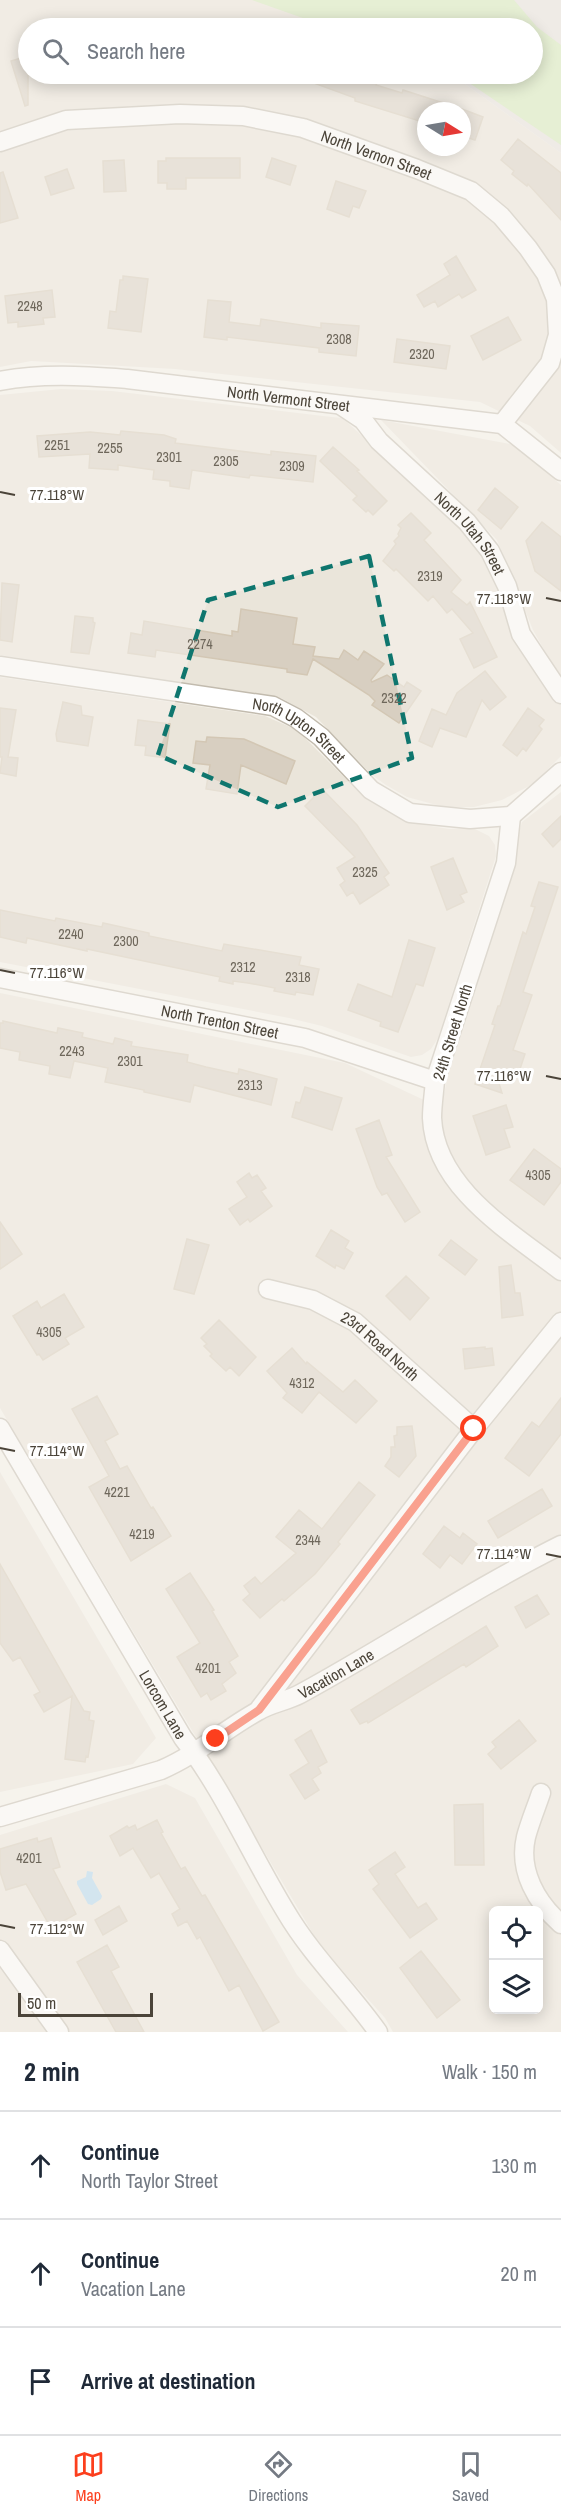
<!DOCTYPE html>
<html lang="en">
<head>
<meta charset="utf-8">
<style>
  body { margin:0; font-family:"Archivo Narrow",sans-serif; background:#f2f2f3; color:#1f2937 }
  .controls { position:absolute; right:18px; bottom:18px; display:grid; overflow:hidden; border-radius:9px; box-shadow:0 3px 15px #0003 }
  .controls button { width:54px; height:54px; display:grid; place-items:center; padding:0; border:0; border-bottom:2px solid #e0e1e3; background:#fff; color:#1f2937; font:30px sans-serif }
  .compass { position:absolute; left:417px; top:102px; width:54px; height:54px; border-radius:50%; background:#fff; box-shadow:0 3px 15px #0003; rotate:101deg }
  .scale { position:absolute; left:18px; bottom:15px; width:135px; box-sizing:border-box; padding-left:6px; border:3px solid #4b4439; border-top:0; font-size:16px; line-height:21px; white-space:nowrap; color:#4b4439; -webkit-text-stroke:4px #fff; paint-order:stroke }
  .stop { position:absolute; width:18px; height:18px; margin:-14px; border:4px solid #fc3f1d; border-radius:50%; background:#fff }
  .stop.end { background:#fc3f1d; border-color:#fff; box-shadow:0 2px 6px #0008 }
  .list { margin:0; padding:0; list-style:none }
  h2 { display:flex; justify-content:space-between; align-items:center; height:78px; margin:0; padding:0 24px; font-size:26px }
  h2 small { font-size:20px; font-weight:400; color:#747a83 }
  .list li { display:grid; grid-template-columns:39px 1fr auto; gap:18px; align-items:center; box-sizing:border-box; height:108px; padding:0 24px; border-top:2px solid #e0e1e3 }
  .list b { display:block; font-size:22px; white-space:nowrap }
  .list p { margin:0; font-size:20px; white-space:nowrap; color:#747a83 }
  .list em { font-size:20px; font-style:normal; color:#747a83 }
  .icon { flex:none; width:33px; height:33px; fill:none; stroke:currentColor; stroke-width:2; stroke-linecap:round; stroke-linejoin:round }
  .map { position:relative; flex:none; width:561px; height:2032px; overflow:hidden }
  .search { position:absolute; background:#fff; box-shadow:0 3px 15px #0003; left:18px; right:18px; top:18px; height:66px; display:flex; align-items:center; gap:15px; box-sizing:border-box; padding:0 21px; border-radius:33px; color:#747a83; font-size:22px }
  .sheet { height:402px; background:#fff }
  nav { display:flex; justify-content:space-around; align-items:center; box-sizing:border-box; height:84px; border-top:2px solid #e0e1e3; background:#fff; font-size:16px; color:#747a83 }
  nav a { display:grid; justify-items:center; gap:3px }
  nav .on { color:#fc3f1d }
  .map>svg:first-child { display:block }
  .residential { fill:#eae5da; fill-rule:evenodd }
  .industrial { fill:#e6e2dd }
  .green { fill:#d2eab5 }
  .water { fill:#a9d4f2 }
  .building { fill:#d8cfc1; stroke:#d3c7b4; stroke-width:1.5 }
  .lines { fill:none; stroke-linecap:round; stroke-linejoin:round }
  .minor-casing { stroke:#c2bbae; stroke-width:21 }
  .minor { stroke:#fff; stroke-width:18 }
  .route { stroke:#fc3f1d; stroke-width:8 }
  .marked { fill:none; stroke:#0f766e; stroke-width:4.5; stroke-dasharray:12 8; stroke-linejoin:round }
  .ticks { fill:none; stroke:#4b4439; stroke-width:2 }
  .labels { text-anchor:middle; stroke-width:6; stroke-linejoin:round; paint-order:stroke }
  .number-label { font-size:14px; fill:#6e675b }
  .street-label { font-size:16px; fill:#4b4439; stroke:#fff }
  .ticks-label { font-size:15px; text-anchor:middle; fill:#4b4439; stroke:#fff; stroke-width:6; stroke-linejoin:round; paint-order:stroke }
</style>
</head>
<body>
<div class="map">
<svg width="561" height="2032" viewBox="0 0 561 2032">
  <rect width="100%" height="100%" fill="#f6f3ec"/>
  <path class="residential" d="M0,0H386L390,28H28V74H451L561,153V453L530,426L480,402L175,369L31,361L0,367ZM426,111H462V147H426Z
    M61,389L112,391L323,416L341,418L347,422L476,541L542,678L561,705V756L533,784L502,800L474,807H444L407,797L386,785L372,775L316,717L281,698L0,655V395Z
    M381,420L515,445L561,485V680L533,630L497,540Z
    M0,677L265,716L297,730L350,783L367,799L381,808L419,824L449,829L473,828L489,836L495,845L496,856L438,1038L431,1049L422,1055L411,1057L322,1026L289,1018L0,962Z
    M561,792V2032H393L385,2018L321,1947L0,1408V993L345,1063L441,1108L452,1057L522,822ZM494,1910H538V2010H494Z
    M0,1472L156,1738L133,1764L0,1792Z
    M166,1784L195,1798L297,1975L348,2032H0V1835Z"/>
  <path class="industrial" d="M386,0H561V153L451,74H532V28Z"/>
  <path class="green" d="M252,0H514L537,27L561,45V145L456,74H532V28H331Z"/>
  <path class="water" d="M87,1871L93,1872L92,1878L102,1896L101,1899L92,1905L88,1904L77,1884V1881L86,1877Z"/>
  <path class="building" d="M28,56V105L25,106L11,61Z
    M292,74H357L377,80L376,85L402,93L403,90L459,108L458,111H426V123L355,101V98L292,75Z
    M462,109L483,117L475,140L462,136Z
    M518,139L561,173V220L528,184L527,186L512,174L514,171L501,160Z
    M166,158H240V178H186V189H167V183H158V161H166Z
    M272,158L296,166L290,185L266,177Z
    M124,160L126,191L104,192L103,161Z
    M67,169L74,188L51,195L45,177Z
    M3,172L18,218L0,223V173Z
    M336,181L366,191L359,208L353,206L349,217L327,209Z
    M456,256L476,290L462,298L459,294L438,307L435,301L424,307L417,295L450,275L444,264Z
    M123,276L148,279L141,332L108,328L110,311L116,312L120,280H123Z
    M52,290L55,317L43,318L44,324L18,327V322L8,323L5,296Z
    M208,300L231,302L229,322L260,326L261,319L321,328V323L359,326L356,356L319,352V348L227,337V340L204,337Z
    M508,317L521,340L483,360L471,336Z
    M397,339L450,346L446,369L394,362Z
    M121,431L164,435L176,439L175,443L271,455V451L316,456L313,482L250,475L249,478L192,470L189,489L170,486V481L153,479L154,470L118,465V470L89,468L90,454L39,457L37,436L90,432L120,435Z
    M333,447L359,470L357,471L387,501L373,515L368,510L366,512L353,500L357,496L320,461Z
    M495,488L518,507L501,529L478,510Z
    M411,513L431,533L424,540L461,580L451,592L467,605L470,602L497,657L474,668L460,639L473,633L452,609L447,613L433,596L428,601L396,569L394,571L383,561L396,544L394,541L399,536L398,534L401,528L398,525Z
    M542,522L561,537V591L535,571L526,541Z
    M2,583L19,585L12,642L0,640Z
    M241,609L297,618L293,644L315,647L313,656L339,659L344,650L358,660L364,651L384,664L371,680L372,682L387,675L404,687L407,682L421,691L399,723L372,705L375,701L369,695L313,659L307,675L287,672V669L156,650L155,657L128,653L131,633L142,635L144,621L232,636V631L238,632Z
    M75,616L93,618V622L95,623L89,654L71,652Z
    M485,671L506,697L490,710L482,700L466,737L440,728L432,747L419,741L432,709L446,715L457,693Z
    M63,702L81,706L82,715L93,717L88,746L57,741L56,734Z
    M0,708L16,710L8,757L18,758L16,776L0,773L2,757H0Z
    M528,708L544,720L539,726L542,729L526,751L523,748L517,756L503,745Z
    M138,720L170,724L165,758L145,755L146,746L135,745Z
    M207,737L244,739L295,761L286,784L241,765L237,794L206,789L210,765L193,763L196,741L206,742Z
    M322,789L357,825L389,873L384,877L389,885L360,904L353,892L347,896L340,885L345,881L337,868L355,857L305,806Z
    M561,816V839L553,847L542,834Z
    M453,858L467,892L460,895L464,902L447,910L431,867Z
    M539,882L558,887L523,992L532,995L513,1050L525,1054L520,1069L517,1077L495,1070L502,1093L475,1084L495,1025L492,1024L498,1006H500L523,932L526,934L535,907L531,906Z
    M0,910L55,921L56,918L102,927L103,923L149,933V936L222,951L224,944L301,957L299,965L319,969L313,995L296,992L295,995L274,991L275,988L248,983L233,981V984L219,981L220,977L87,949V951L27,938L26,943L0,937Z
    M409,940L435,948L423,986L416,984L398,1032L380,1026L381,1022L348,1010L358,984L392,997Z
    M3,1021L57,1033L58,1028L83,1033L82,1037L113,1044L115,1038L132,1042L131,1046L188,1055L187,1062L206,1067L238,1074L239,1069L277,1079L271,1105L194,1085L190,1102L144,1092V1090L105,1082L108,1068L74,1061L70,1078L49,1074L50,1066L19,1060L20,1052L0,1048V1023H3Z
    M305,1087L342,1098L332,1130L292,1117L296,1102L300,1103Z
    M506,1105L513,1127L504,1129L510,1147L486,1155L473,1116Z
    M379,1120L392,1155L386,1157L420,1212L405,1222L387,1193L382,1195L377,1187L356,1129Z
    M534,1149L561,1169V1182L544,1205L510,1180Z
    M249,1173L252,1178L257,1175L266,1188L261,1191L272,1206L250,1222L248,1219L240,1225L229,1209L247,1197L237,1182Z
    M0,1222L22,1254L0,1269Z
    M331,1230L349,1241L345,1248L353,1253L344,1269L336,1265L335,1268L316,1256Z
    M187,1239L209,1245L194,1294L174,1289Z
    M451,1240L477,1260L465,1275L439,1255Z
    M511,1265L515,1293H520L523,1315L502,1318L499,1267Z
    M406,1276L429,1298L410,1320L386,1296Z
    M64,1294L84,1327L65,1338L69,1344L43,1360L39,1354L37,1355L13,1316L37,1301L41,1308Z
    M219,1320L256,1357L239,1376L230,1367L226,1371L210,1356L212,1354L204,1346L207,1344L201,1338Z
    M485,1347V1349L492,1348L494,1365L465,1369L463,1349Z
    M292,1348L306,1364L307,1362L343,1392L355,1380L377,1401L356,1423L319,1392L302,1413L283,1398L287,1393L267,1371Z
    M97,1396L118,1434L105,1441L120,1469L127,1466L151,1508L153,1507L171,1536L131,1561L89,1487L109,1476L72,1409Z
    M561,1398V1434L529,1476L505,1458L532,1422L539,1427Z
    M412,1426L416,1456L399,1477L385,1466L391,1457V1447H395L394,1436L397,1435V1427Z
    M359,1482L375,1495L338,1542L340,1544L315,1574L284,1601L282,1599L260,1618L243,1600L250,1594L244,1586L255,1577L261,1584L296,1553L276,1537L299,1510L322,1529Z
    M542,1489L552,1506L498,1538L488,1521Z
    M444,1526L460,1538L463,1533L477,1544L462,1564L450,1555L440,1568L423,1554Z
    M0,1564L84,1711L90,1712L89,1720L94,1721L88,1757L86,1756L85,1762L65,1759L72,1696L44,1712L34,1695L40,1692L20,1657L13,1661L0,1643Z
    M190,1573L214,1610L212,1611L238,1656L229,1662L236,1673L222,1684L226,1691L211,1700L207,1693L201,1697L177,1657L200,1643L166,1589Z
    M537,1595L549,1614L526,1628L515,1607Z
    M486,1626L498,1646L466,1667L464,1664L368,1723L367,1721L360,1724L351,1710Z
    M519,1720L536,1741L501,1769L488,1754L496,1747L492,1742Z
    M311,1730L327,1762L318,1767L321,1773L312,1779L319,1790L305,1799L290,1775L309,1763L295,1740Z
    M483,1804L484,1865H455L454,1805Z
    M157,1820L163,1832L161,1833L181,1869L185,1867L202,1896L205,1895L279,2022L263,2031L239,1985L229,1991L200,1937L197,1939L187,1921L178,1926L172,1914L180,1909L159,1873L151,1878L133,1848L120,1856L110,1836L127,1826L129,1828L135,1825L137,1830Z
    M37,1838L38,1842L51,1838L60,1867L53,1869L76,1914L51,1928L26,1884L6,1890L0,1872V1849Z
    M395,1852L405,1867L395,1874L418,1908L426,1903L437,1919L410,1938L373,1889L379,1884L369,1870Z
    M119,1906L127,1921L103,1935L95,1920Z
    M107,1945L119,1967L111,1971L144,2032H116L77,1962Z
    M421,1951L460,2000L437,2018L400,1968Z"/>
  <g class="lines">
    <g class="minor-casing">
      <g id="minor">
        <path id="s1" d="M0,142L66,120L180,114L243,116L303,128L417,169L471,191L501,216L528,248L546,274L556,299L558,335L550,363L502,424"/>
        <path id="s2" d="M0,381C43,373 84,376 127,379L502,424L561,471"/>
        <path id="s3" d="M342,406L363,420L379,441L467,522L490,551L507,586L521,634L561,694"/>
        <path id="s4" d="M0,666L273,706L296,718L321,737L371,790L410,813L470,819L511,816L561,772"/>
        <path d="M511,816L506,863L435,1081C434,1093 432,1106 432,1118C435,1188 511,1232 561,1271"/>
        <path id="s5" d="M0,978L305,1038L435,1081"/>
        <path id="s6" d="M268,1289L313,1300L355,1322L474,1429"/>
        <path id="s7" d="M0,1428L183,1738C224,1791 251,1855 286,1912C312,1956 349,1991 378,2032"/>
        <path d="M260,1708L474,1429L561,1322"/>
        <path d="M541,1793C536,1808 530,1822 526,1837C518,1871 537,1903 561,1924"/>
        <path id="s8" d="M0,1817L161,1770C196,1755 224,1730 258,1711C271,1703 287,1701 300,1694C388,1646 471,1590 561,1545"/>
        <path d="M0,1950L59,2032"/>
      </g>
    </g>
    <use href="#minor" class="minor"/>
  </g>
  <g class="lines">
    <path class="route" d="M216,1739L259,1710L474,1429"/>
  </g>
  <path d="M0 0H561V2032H0ZM369,556L412,758L278,807L158,755L208,600Z" fill="#f6f3ec" fill-opacity=".55" fill-rule="evenodd"/>
  <path class="marked" d="M369,556L412,758L278,807L158,755L208,600Z"/>
  <path class="ticks" d="M0,492L15,495M546,598L561,601M0,970L15,973M546,1076L561,1079M0,1448L15,1451M546,1554L561,1557M0,1925L15,1928"/>
  <g class="labels">
    <g class="number-label">
      <text x="30" y="311">2248</text>
      <text x="339" y="344">2308</text>
      <text x="422" y="359">2320</text>
      <text x="57" y="450">2251</text>
      <text x="110" y="453">2255</text>
      <text x="169" y="462">2301</text>
      <text x="226" y="466">2305</text>
      <text x="292" y="471">2309</text>
      <text x="430" y="581">2319</text>
      <text x="200" y="649">2274</text>
      <text x="394" y="703">2322</text>
      <text x="365" y="877">2325</text>
      <text x="71" y="939">2240</text>
      <text x="126" y="946">2300</text>
      <text x="243" y="972">2312</text>
      <text x="298" y="982">2318</text>
      <text x="72" y="1056">2243</text>
      <text x="130" y="1066">2301</text>
      <text x="250" y="1090">2313</text>
      <text x="538" y="1180">4305</text>
      <text x="49" y="1337">4305</text>
      <text x="302" y="1388">4312</text>
      <text x="117" y="1497">4221</text>
      <text x="142" y="1539">4219</text>
      <text x="308" y="1545">2344</text>
      <text x="208" y="1673">4201</text>
      <text x="29" y="1863">4201</text>
    </g>
    <g class="street-label">
      <text dy="6" stroke="none"><textPath href="#s1" startOffset="386">North Vernon Street</textPath></text>
      <text dy="6" stroke="none"><textPath href="#s2" startOffset="290">North Vermont Street</textPath></text>
      <text dy="6" stroke="none"><textPath href="#s3" startOffset="182">North Utah Street</textPath></text>
      <text dy="6" stroke="none"><textPath href="#s4" startOffset="310">North Upton Street</textPath></text>
      <text dy="6" stroke="none"><textPath href="#s5" startOffset="224">North Trenton Street</textPath></text>
      <text transform="translate(452 1032) rotate(-73)" y="6">24th Street North</text>
      <text dy="6" stroke="none"><textPath href="#s6" startOffset="128">23rd Road North</textPath></text>
      <text dy="6" stroke="none"><textPath href="#s8" startOffset="368">Vacation Lane</textPath></text>
      <text dy="6" stroke="none"><textPath href="#s7" startOffset="321">Lorcom Lane</textPath></text>
    </g>
  </g>
  <g class="ticks-label">
    <text x="57" y="500">77.118°W</text>
    <text x="504" y="604">77.118°W</text>
    <text x="57" y="978">77.116°W</text>
    <text x="504" y="1081">77.116°W</text>
    <text x="57" y="1456">77.114°W</text>
    <text x="504" y="1559">77.114°W</text>
    <text x="57" y="1934">77.112°W</text>
  </g>
</svg>
<div class="controls">
<button><svg class="icon" aria-label="locate" viewBox="0 0 24 24"><circle cx="12" cy="12" r="6"/><path d="M12 2v4M12 18v4M2 12h4M18 12h4"/></svg></button>
<button><svg class="icon" aria-label="layers" viewBox="0 0 24 24"><path d="M12 4l9 5-9 5-9-5zM3 14l9 5 9-5"/></svg></button>
</div>
<svg class="compass" viewBox="-18 -18 36 36"><path d="M0-13l5 13h-10z" fill="#e53935"/><path d="M0 13l5-13h-10z" fill="#747a83"/></svg>
<div class="scale">50 m</div>
<div class="stop" style="left:474px;top:1429px"></div>
<div class="stop end" style="left:216px;top:1739px"></div>
<div class="search"><svg class="icon" aria-label="search" viewBox="0 0 24 24"><circle cx="10" cy="10" r="6"/><path d="M15 15l6 6"/></svg>Search here</div>
</div>
<section class="sheet">
<h2>2 min<small>Walk · 150 m</small></h2>
<ul class="list">
<li><svg class="icon" aria-label="ahead" viewBox="0 0 24 24"><path d="M12 20V5M6 11l6-6 6 6"/></svg><div><b>Continue</b><p>North Taylor Street</p></div><em>130 m</em></li>
<li><svg class="icon" aria-label="ahead" viewBox="0 0 24 24"><path d="M12 20V5M6 11l6-6 6 6"/></svg><div><b>Continue</b><p>Vacation Lane</p></div><em>20 m</em></li>
<li><svg class="icon" aria-label="arrive" viewBox="0 0 24 24"><path d="M6 21V4h12l-3 4 3 4H6"/></svg><div><b>Arrive at destination</b></div></li>
</ul>
</section>
<nav>
<a class="on"><svg class="icon" aria-label="map" viewBox="0 0 24 24"><path d="M3 6l6-2 6 2 6-2v14l-6 2-6-2-6 2zM9 4v14M15 6v14"/></svg>Map</a>
<a><svg class="icon" aria-label="directions" viewBox="0 0 24 24"><path d="M12 3l9 9-9 9-9-9zM9 14v-3h6M13 9l2 2-2 2"/></svg>Directions</a>
<a><svg class="icon" aria-label="saved" viewBox="0 0 24 24"><path d="M7 4h10v16l-5-4-5 4z"/></svg>Saved</a>
</nav>
</body>
</html>
